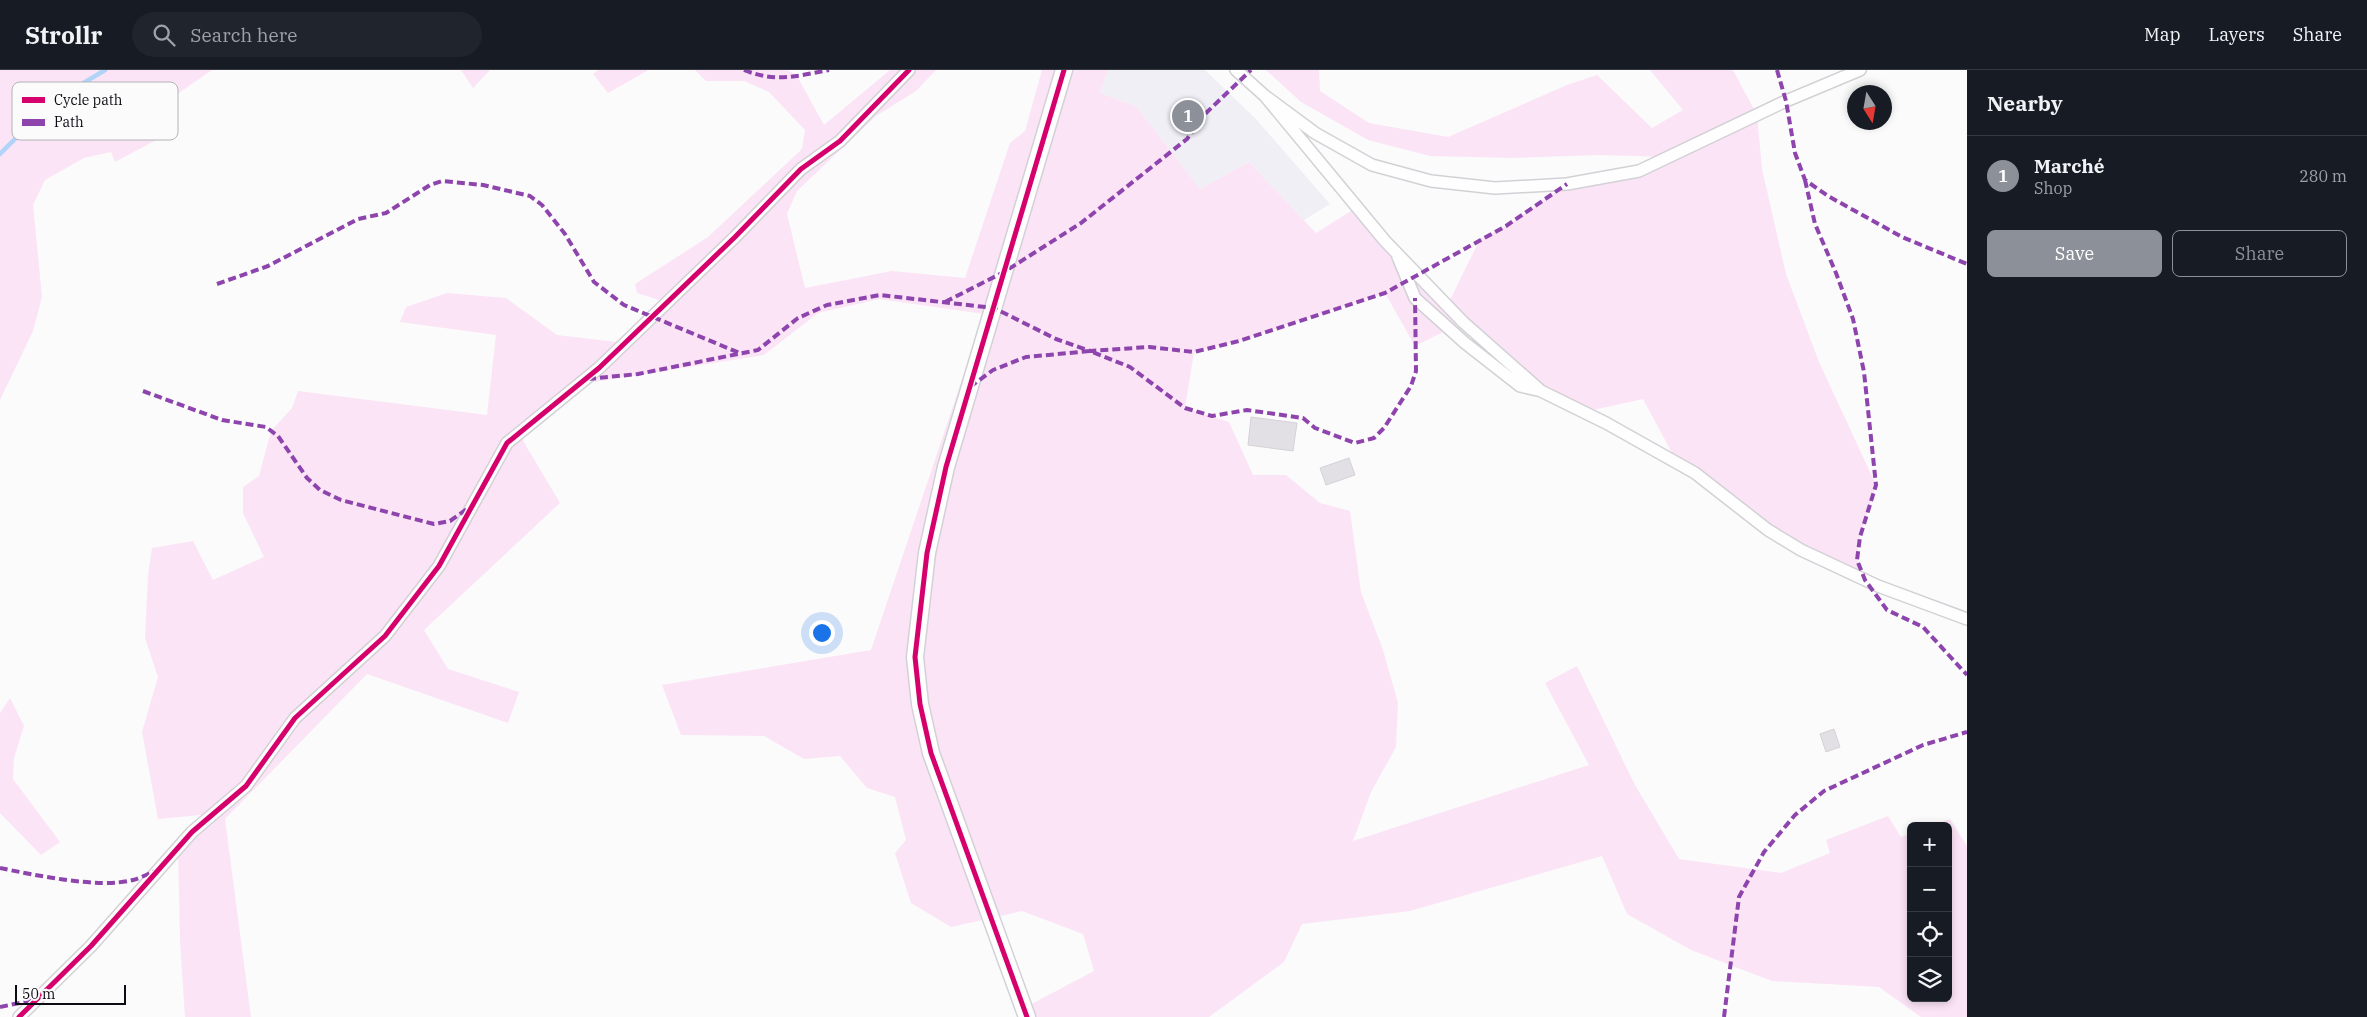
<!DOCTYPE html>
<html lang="en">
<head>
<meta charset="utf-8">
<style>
  body { margin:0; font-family:"IBM Plex Serif",serif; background:#20242c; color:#f1f3f6 }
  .controls { position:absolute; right:15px; bottom:15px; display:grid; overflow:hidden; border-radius:8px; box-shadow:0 2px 8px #0003 }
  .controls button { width:45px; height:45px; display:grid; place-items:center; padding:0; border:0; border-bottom:1px solid #363941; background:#171b24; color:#f1f3f6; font:25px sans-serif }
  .compass { position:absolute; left:1847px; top:15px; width:45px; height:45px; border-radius:50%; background:#171b24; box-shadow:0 2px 8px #0003; rotate:169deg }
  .scale { position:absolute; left:15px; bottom:12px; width:111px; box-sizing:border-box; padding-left:5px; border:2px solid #0d0c14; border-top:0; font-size:14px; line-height:18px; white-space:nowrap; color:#0d0c14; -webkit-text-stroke:4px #fbfbfb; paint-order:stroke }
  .you { position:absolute; left:821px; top:562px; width:18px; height:18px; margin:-12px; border:4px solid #fff; border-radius:50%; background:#1a73e8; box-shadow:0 0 0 8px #1a73e833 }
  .badge { display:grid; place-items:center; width:32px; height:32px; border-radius:50%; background:#8c9099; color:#fff; font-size:16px; font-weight:700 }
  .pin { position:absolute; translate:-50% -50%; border:2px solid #fff; box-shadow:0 1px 5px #0006 }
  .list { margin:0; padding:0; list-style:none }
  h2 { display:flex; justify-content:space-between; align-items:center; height:65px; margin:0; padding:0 20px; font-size:21px }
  h2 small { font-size:16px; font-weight:400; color:#9ea1a6 }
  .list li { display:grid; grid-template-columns:32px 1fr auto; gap:15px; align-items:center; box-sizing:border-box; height:80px; padding:0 20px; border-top:1px solid #363941 }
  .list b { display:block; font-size:19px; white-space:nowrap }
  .list p { margin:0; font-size:16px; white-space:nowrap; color:#9ea1a6 }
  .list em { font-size:16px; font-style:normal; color:#9ea1a6 }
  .actions { display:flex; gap:10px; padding:15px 20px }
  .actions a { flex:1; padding:11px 0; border:1px solid #8c9099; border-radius:8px; text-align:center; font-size:18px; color:#8c9099 }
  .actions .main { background:#8c9099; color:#fff }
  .icon { flex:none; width:28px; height:28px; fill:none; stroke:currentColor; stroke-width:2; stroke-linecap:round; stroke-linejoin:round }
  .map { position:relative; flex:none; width:1967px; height:947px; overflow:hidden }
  header { display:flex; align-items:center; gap:30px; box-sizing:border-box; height:70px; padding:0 25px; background:#171b24; border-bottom:1px solid #363941 }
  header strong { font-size:24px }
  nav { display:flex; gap:28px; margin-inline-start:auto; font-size:18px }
  .search { width:350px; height:45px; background:#20242c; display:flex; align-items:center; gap:12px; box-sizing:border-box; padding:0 18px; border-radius:28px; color:#9ea1a6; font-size:19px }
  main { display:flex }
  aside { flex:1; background:#171b24 }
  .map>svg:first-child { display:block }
  .built { fill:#f0eff6 }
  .green { fill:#fbe4f6 }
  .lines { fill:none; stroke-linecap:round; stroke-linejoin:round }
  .stream { stroke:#b0d4f8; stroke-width:4.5 }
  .building { fill:#e3e0e5; stroke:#d4d2d6 }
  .street-casing { stroke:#d2d1d6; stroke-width:14 }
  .secondary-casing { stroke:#d2d1d6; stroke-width:19 }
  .street { stroke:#fefefe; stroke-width:11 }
  .secondary { stroke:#fefefe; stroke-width:16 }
  .quiet { stroke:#8e44ad; stroke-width:4; stroke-dasharray:8 4; stroke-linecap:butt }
  .cycleway-casing { stroke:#fbfbfb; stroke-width:8 }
  .cycleway { stroke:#d6006c; stroke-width:5 }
  .key { fill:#fbfbfb; stroke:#b4b3b6; stroke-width:1 }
  .key-label { font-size:14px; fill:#0d0c14 }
</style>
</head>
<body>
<header>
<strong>Strollr</strong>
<div class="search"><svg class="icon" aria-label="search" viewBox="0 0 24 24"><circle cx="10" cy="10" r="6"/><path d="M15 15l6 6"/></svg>Search here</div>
<nav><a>Map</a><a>Layers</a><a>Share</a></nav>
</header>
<main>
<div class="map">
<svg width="1967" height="947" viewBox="0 0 1967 947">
  <rect width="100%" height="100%" fill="#fbfbfb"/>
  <path class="built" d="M1108,0H1205L1256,49L1330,134L1304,150L1249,92L1200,119L1136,36L1100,23Z"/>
  <path class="green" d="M0,0H212L173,27L175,60L115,92L111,82L84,88L45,110L33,135L42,227L33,261L0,330Z
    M461,0H490L473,18Z
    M598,0H647V1L608,23L593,4Z
    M695,0H788L797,6L824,55L890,0H936L916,21L876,46L797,121L787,144L805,218L892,201L965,208L1010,73L1025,61L1042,0H1108L1100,23L1136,36L1200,119L1249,92L1316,163L1357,137L1447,236L1480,169L1506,156L1567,114L1639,101L1668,87L1598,85L1512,88L1430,86L1368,70L1301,32L1266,0H1319L1320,21L1369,53L1448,67L1567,15L1597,5L1652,58L1683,40L1650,0H1733L1757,45L1762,99L1786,204L1819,292L1876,415L1860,467L1857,489L1865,510L1801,480L1678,394L1643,329L1584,342L1541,321L1463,252L1415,276L1385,223L1239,271L1194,282L1185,338L1229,352L1253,405H1286L1320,433L1350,441L1361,522L1383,580L1398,633L1396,677L1371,722L1353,771L1589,695L1545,613L1577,596L1635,715L1679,789L1781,803L1830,783L1826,770L1888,746L1901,767L1911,764V928H1948V756H1932L1950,749L1967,776V947H1921L1879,917L1772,911L1691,880L1627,844L1602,786L1410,841L1302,854L1284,892L1209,947H1027L1024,938L1094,901L1083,864L1022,841L951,857L911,833L895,783L906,770L895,727L867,718L840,686L804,689L764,666L681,665L662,615L871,580L984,244L879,229L818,243L764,285L588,313L522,369L560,433L424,560L448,599L519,622L508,653L367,604L225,749L251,947H185L180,871L178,778L212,744L158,749L142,662L158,607L145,568L148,504L152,478L193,471L213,510L264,487L243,443V417L259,406L271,361L292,338L298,321L487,345L496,265L400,252L406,237L447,223L506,228L557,265L625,273L665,232L637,223L635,214L708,167L802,79L805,60L769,22L744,11H706Z
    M10,628L24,656L14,688L13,709L60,772L41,785L0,743V643Z"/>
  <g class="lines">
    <path class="stream" d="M0,84L52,32L105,0"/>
  </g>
  <path class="building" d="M1251,347L1297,353L1293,381L1248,375Z
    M1349,388L1355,405L1326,415L1320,398Z
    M1834,659L1840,677L1826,682L1820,664Z"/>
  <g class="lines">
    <g class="street-casing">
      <path id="street" d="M1236,0L1265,26L1315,63L1372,95L1431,111L1495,118L1567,114L1639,101L1786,31L1860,0
        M1265,26L1385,171L1463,252L1541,321L1606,353L1695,403L1768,460L1801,480L1878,516L1967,549
        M1398,187L1415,228L1465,273L1520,316L1537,320
        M19,947L91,876L192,762L246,716L295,648L385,566L439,496L507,373L599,298L735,167L801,99L840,71L909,0"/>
    </g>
    <g class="secondary-casing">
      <path id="secondary" d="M1027,947L931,683L920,634L915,587L927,483L946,397L1064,0"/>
    </g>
    <use href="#street" class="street"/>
    <use href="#secondary" class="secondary"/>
    <path class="quiet" d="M744,0C777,13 796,6 829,0
      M1777,0L1786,31L1795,83L1805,110L1828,126L1902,167L1967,194
      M1805,110L1815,154L1836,203L1853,249L1864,302L1876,415L1860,467L1857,490L1865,510L1887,540L1923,557L1967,605
      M217,214L268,196L358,149L386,143L430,115L442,111L483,115L530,126L542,135L565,164L594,212L624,235L742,284
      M945,232L1004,202L1081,153L1187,69L1206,43L1251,0
      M588,309L638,304L758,280L798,248L827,235L880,225L994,238L1056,269L1090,281L1149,277L1194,282L1239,271L1385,223L1506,156L1567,114
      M970,317L993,300L1026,287L1090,281L1130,297L1185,338L1212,346L1247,340L1303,348L1315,358L1355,373L1374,368L1384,358L1411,316L1416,301L1415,228
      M143,321L222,350L266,357L278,366L307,408L320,420L341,430L434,454L450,451L467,439
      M0,798C35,805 99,819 133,810C140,808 148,804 155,801
      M0,937L34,930
      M1724,947L1739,827L1764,782L1795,745L1824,721L1923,675L1967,662"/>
    <g class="cycleway-casing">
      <path id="cycleway" d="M19,947L91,876L192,762L246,716L295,648L385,566L439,496L507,373L599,298L735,167L801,99L840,71L909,0
        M1027,947L931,683L920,634L915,587L927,483L946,397L1064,0"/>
    </g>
    <use href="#cycleway" class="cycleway"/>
  </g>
  <rect x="12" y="12" width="166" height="58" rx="8" class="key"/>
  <rect x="22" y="27" width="23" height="6" fill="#d6006c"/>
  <rect x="22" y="49" width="23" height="7" fill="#8e44ad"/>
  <g class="key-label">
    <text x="54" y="35">Cycle path</text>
    <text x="54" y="57">Path</text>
  </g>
</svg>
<div class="controls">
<button>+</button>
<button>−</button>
<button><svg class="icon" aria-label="locate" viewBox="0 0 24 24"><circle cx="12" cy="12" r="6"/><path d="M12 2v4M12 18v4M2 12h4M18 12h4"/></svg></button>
<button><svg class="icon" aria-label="layers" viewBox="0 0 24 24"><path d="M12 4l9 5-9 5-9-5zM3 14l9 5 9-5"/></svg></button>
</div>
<svg class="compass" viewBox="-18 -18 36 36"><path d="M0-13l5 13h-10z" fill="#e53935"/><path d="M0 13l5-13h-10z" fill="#9ea1a6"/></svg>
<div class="scale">50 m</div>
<div class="you"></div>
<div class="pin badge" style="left:1188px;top:46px">1</div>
</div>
<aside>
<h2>Nearby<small></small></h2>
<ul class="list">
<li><span class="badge">1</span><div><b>Marché</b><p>Shop</p></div><em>280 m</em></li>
</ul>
<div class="actions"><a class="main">Save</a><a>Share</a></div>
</aside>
</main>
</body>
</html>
